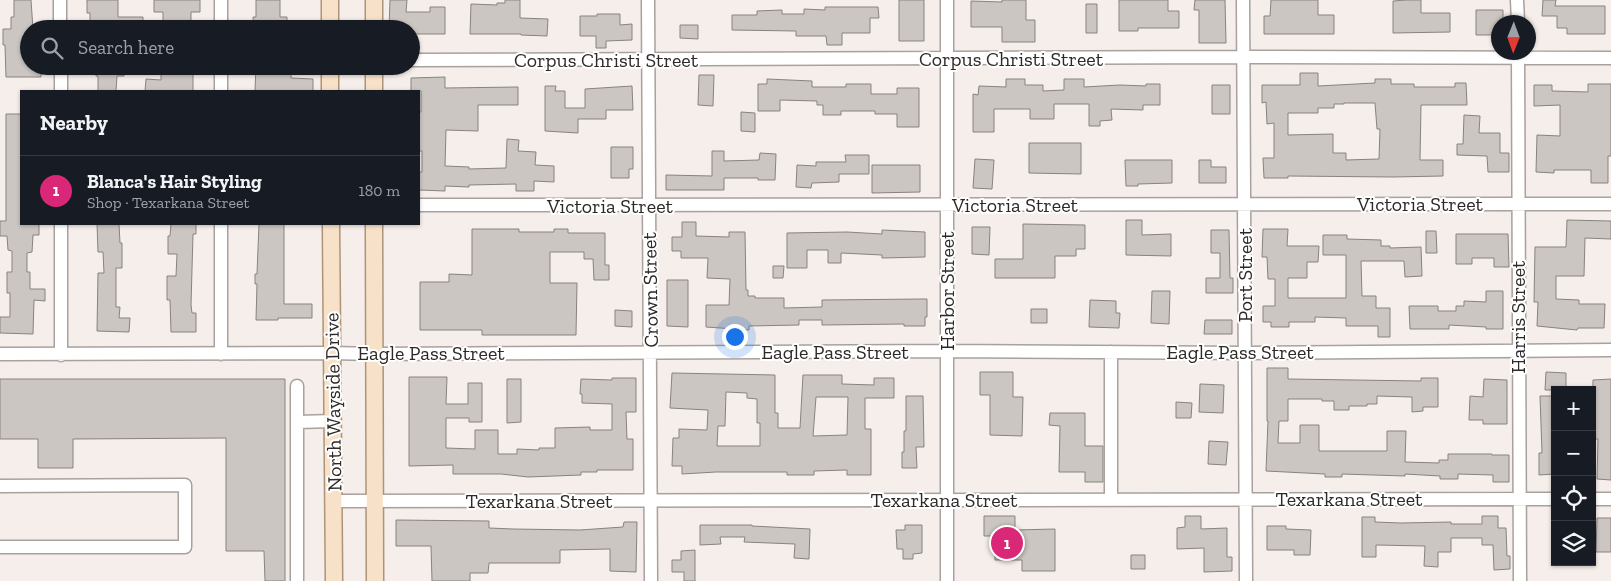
<!DOCTYPE html>
<html lang="en">
<head>
<meta charset="utf-8">
<style>
  body { margin:0; font-family:"Zilla Slab",serif; background:#20242c; color:#f1f3f6 }
  .controls { position:absolute; right:15px; bottom:15px; display:grid; overflow:hidden; border-radius:0px; box-shadow:0 1px 4px #0004 }
  .controls button { width:45px; height:45px; display:grid; place-items:center; padding:0; border:0; border-bottom:1px solid #363941; background:#171b24; color:#f1f3f6; font:25px sans-serif }
  .compass { position:absolute; left:1491px; top:15px; width:45px; height:45px; border-radius:50%; background:#171b24; box-shadow:0 1px 4px #0004; rotate:181deg }
  .you { position:absolute; left:734px; top:336px; width:18px; height:18px; margin:-12px; border:4px solid #fff; border-radius:50%; background:#1a73e8; box-shadow:0 0 0 8px #1a73e833 }
  .badge { display:grid; place-items:center; width:32px; height:32px; border-radius:50%; background:#db2777; color:#fff; font-size:16px; font-weight:700 }
  .pin { position:absolute; translate:-50% -50%; border:2px solid #fff; box-shadow:0 1px 5px #0006 }
  .list { margin:0; padding:0; list-style:none }
  h2 { display:flex; justify-content:space-between; align-items:center; height:65px; margin:0; padding:0 20px; font-size:21px }
  h2 small { font-size:16px; font-weight:400; color:#9ea1a6 }
  .list li { display:grid; grid-template-columns:32px 1fr auto; gap:15px; align-items:center; box-sizing:border-box; height:70px; padding:0 20px; border-top:1px solid #363941 }
  .list b { display:block; font-size:19px; white-space:nowrap }
  .list p { margin:0; font-size:16px; white-space:nowrap; color:#9ea1a6 }
  .list em { font-size:16px; font-style:normal; color:#9ea1a6 }
  .icon { flex:none; width:28px; height:28px; fill:none; stroke:currentColor; stroke-width:2; stroke-linecap:round; stroke-linejoin:round }
  .map { position:relative; flex:none; width:1611px; height:581px; overflow:hidden }
  .search { position:absolute; background:#171b24; box-shadow:0 1px 4px #0004; left:20px; top:20px; width:400px; height:55px; display:flex; align-items:center; gap:12px; box-sizing:border-box; padding:0 18px; border-radius:28px; color:#9ea1a6; font-size:19px }
  .panel { position:absolute; background:#171b24; box-shadow:0 1px 4px #0004; left:20px; top:90px; width:400px; height:135px; border-radius:0px }
  .map>svg:first-child { display:block }
  .building { fill:#ccc6c2; stroke:#88837f; fill-rule:evenodd }
  .lines { fill:none; stroke-linecap:round; stroke-linejoin:round }
  .minor-casing { stroke:#a8a19e; stroke-width:15 }
  .major-casing { stroke:#ad9479; stroke-width:19 }
  .minor { stroke:#fff; stroke-width:12 }
  .major { stroke:#f7e2c9; stroke-width:16 }
  .labels { text-anchor:middle; stroke-width:4; stroke-linejoin:round; paint-order:stroke }
  .street-label { font-size:20px; fill:#2c2928; stroke:#fff }
</style>
</head>
<body>
<div class="map">
<svg width="1611" height="581" viewBox="0 0 1611 581">
  <rect width="100%" height="100%" fill="#f5eeea"/>
  <path class="building" d="M14,0H31L33,29H29V66H41V77H6L5,45H3V29H11V17H14Z
    M87,0H118V17H143V29H90V13H87Z
    M154,0H200V12H191V29H174V25H163V12H154Z
    M256,0H280V17H287V27H283V29H254L253,17H256Z
    M390,0H407L406,12H430V7H445V34H411V29H389Z
    M505,0H520V18L548,19L547,36L521,35V34H470L471,4L497,5V3H505Z
    M899,0H924V41H899Z
    M1002,0H1026V20H1035V42H1002V27H971V1L1002,2Z
    M1119,0H1168V11H1179V28H1138V31H1119Z
    M1195,0H1225L1226,43H1199V10H1194Z
    M1271,0H1318V15H1334V34H1264V16H1270Z
    M1406,0H1421V13H1450V32L1393,33V1Z
    M1543,0H1556L1555,6H1605V34H1567V28H1557V16H1542Z
    M1086,4H1097V33H1086Z
    M825,7H878L879,18H870V33H842V45H827L826,36H796V31L732,30V15H757V11L782,10V14H804V9L825,10Z
    M1476,10H1503V22H1498V35H1476Z
    M597,14H620V25L632,24V40L606,41V48H596V36H580V16H597Z
    M680,25H698V39L680,38Z
    M96,66H124V76H117L116,91H98V76H96Z
    M161,66H193V91H145L146,79L161,80Z
    M256,66H291V78L313,79V91H255Z
    M1300,73H1318V86L1375,83V79H1391V84H1414V87H1455V83H1466L1467,105H1421L1420,160H1443V176L1393,177L1288,176V178H1264L1263,158H1274V123L1267,124L1266,102L1262,103V85H1300ZM1344,103H1375L1377,129H1380L1379,159L1346,160V153H1333V134L1288,135V113H1318V108H1334V104H1344Z
    M699,75H714L713,106L698,105Z
    M445,77V88L518,87V105H478V131L446,130L445,166L469,167V169L506,168L507,139L519,140L518,151L536,152L535,165L554,166V182L534,181V191H516V184L469,185V187L445,186V191L419,190V172H422V151H419V112H421V91H411V78Z
    M767,79L812,81V87H846V84H871V94H897V88H919V127H897V114H875V111H841V115H823V105H817V101L780,100V111H758V84H767Z
    M1006,79H1025V85H1043V91L1064,90V79H1084V87L1120,85L1146,86V84H1160V105H1143V110L1111,109L1112,120L1100,121V126H1089V104H1054V119H1030V109H994V132H973V94L978,95L979,86L1006,87Z
    M1588,84H1611V156H1608V183H1591V170H1554V173L1536,172L1537,135L1560,136V105L1534,106V85H1552V91L1588,92Z
    M1212,85H1230V114H1212Z
    M545,86H556L555,91H565V108H585V89L632,86L633,110H606V119H578V133L545,131Z
    M741,112L755,113V132L741,131Z
    M6,114H21V224H39V235H33L32,252L27,253V272H30V289H45V301L34,300L33,334L0,333V317H10V293H7V272H12V251L8,250L7,236H0V221H6Z
    M1464,115L1480,116L1479,133H1500V153H1509V172H1488L1487,156L1457,155V144H1463Z
    M1029,143H1081V174L1029,173Z
    M611,147H633V169H629V178H611Z
    M712,151H724V161L759,160L760,153L776,154L775,180H758V178H724V190H666V175L712,176Z
    M845,155H869V174H839V182L812,183L811,188L796,187L797,165L816,166V162H846Z
    M975,159L994,160L992,189L973,188Z
    M1125,160H1172V183L1138,184V186H1126Z
    M1199,160H1211V167H1226V183H1199Z
    M872,165H920V192L872,193Z
    M1126,220H1142V235L1171,234V256L1126,255Z
    M1567,220L1611,221V239L1585,238L1584,276H1556V299L1579,300V304H1605L1604,328H1578L1577,330L1537,326L1538,302H1534L1535,247H1566Z
    M682,222H696V236L729,237V232H745L746,290H748V296H755V298H784V308L822,307V300L923,299H927V317H925V326H904V324L822,325V320H799V325L749,326V330L706,327V305H729L730,279L707,278L708,258H681V251H672V237H682Z
    M97,224H119L120,243H122V268H116V307H120L119,318H130L129,332L97,331L98,273H104L103,252H98Z
    M171,224H196V234H193L191,305L192,313H196V332H171L170,300H167V276H176L177,254H168V236H170Z
    M259,224H284V304H312V318H278V320H256L257,284H255V274H257Z
    M1023,224L1085,225V249H1076V256H1055V278H995V259H1023Z
    M972,227H990L989,255L972,254Z
    M472,229H519V232H554V229H568V233H605V265H609V280H594L593,259H584V252H550V283H577L576,335H482V330H420V282H449V274L472,275Z
    M1263,229H1288L1287,246H1319L1318,262H1307V278H1288V298H1346V255H1323V235H1347V239L1381,240V246H1390V248L1421,247L1422,276L1405,277L1404,261H1361L1362,296H1376V308H1390V337H1378V326H1346V318L1315,317V322H1289V327H1271V322H1263V306H1275V279H1268L1267,257H1262Z
    M882,230L925,232V257L882,258V255L841,253V263H828V250H807V268H787V233L847,232L882,234Z
    M1211,230H1229L1230,278H1233V293H1206V278H1220V253H1211Z
    M1426,231H1436L1437,253H1426Z
    M1456,234H1508L1509,267H1494V258H1472V264H1456Z
    M773,266H784L783,278H773Z
    M667,280H688V327L667,326Z
    M1152,291H1170L1169,324L1151,323Z
    M1486,291H1503V329H1486V327L1449,325V329H1410L1409,306H1438V311H1456V306H1464V301L1486,302Z
    M1090,300L1116,301V313H1120L1119,328L1089,327Z
    M1031,309H1047V323H1031Z
    M615,310L632,311V327L615,326Z
    M1205,320H1232V334H1204Z
    M1267,368H1288V379L1421,381V378H1438V407H1423V411L1412,412V397L1377,396V404H1367V406H1349V410H1334V401H1322V399H1288V421H1279L1278,443H1300V425H1319V451H1387V431H1406L1405,462L1439,463V460H1448V454H1492V455H1509V482H1493V475L1458,474V479H1440V476L1405,474V476L1342,474V477H1325V474L1266,471L1268,421H1267Z
    M980,372H1013V397H1023L1022,436L990,435V395H980Z
    M1546,372L1566,373V390H1545Z
    M672,373L775,375V413H778V428H800L803,375H842V384L874,385V378H894V398H865V429H871V475H847V470L814,471V475H787V472H716L682,474V466H672L673,438H679V429L707,430L708,410L670,408ZM726,392L747,393V398L757,399V423H760V446H717L718,426H725ZM816,397H848L847,435L813,436Z
    M409,377H447L446,404H468V383H482V422H469V418H446V448L475,449V430H498V454H517V449L539,450V448H555V428L590,427V430H612V404L582,403V394H580L581,379L612,380V378H636V412H626L627,439H633V470H597V472H581V475L528,477L501,474H453V465L409,466Z
    M0,379H285V581H265L264,551H226V438L73,439V468H38V439H0Z
    M507,379H521V422L507,423Z
    M1484,379L1507,380V424H1483V420H1469L1470,396L1483,397Z
    M1611,379V480L1597,479L1598,439H1592L1593,380Z
    M1200,384L1224,385L1223,413L1199,412Z
    M906,396H923L924,447H916L917,468H902V452H904V431H906Z
    M1540,396H1555V474L1539,475V453H1542Z
    M1176,402L1192,403L1191,418H1176Z
    M1050,413H1085V446H1103V482H1085V472H1059L1060,426L1049,425Z
    M1209,441L1228,442L1226,465L1208,464Z
    M984,516H1015V530L1055,529V571H1022V560H995V536H984Z
    M1185,516H1201V529L1227,528V557H1232V571L1204,572V548L1177,549V528L1185,527Z
    M1482,516H1498V528H1506L1507,556H1510V569L1494,570L1493,545H1482V538H1451V552H1438V567L1424,566L1425,546L1376,545V557H1362V517H1375V522L1401,523L1451,522V524H1482Z
    M1597,518H1611V552H1596Z
    M396,520L489,521V528L513,529L580,530L623,527L624,522H637L636,572L610,571V549L560,550V563H489L488,573H470V581H432L431,546H396Z
    M700,525H752V526L810,529L809,559L794,558L795,544L744,542L745,537H720L721,544L700,545Z
    M905,525H922V553L913,554V559H903V549H897L896,530H905Z
    M1267,526H1286V529L1311,530L1310,555H1294V550H1267Z
    M695,550V581H684V572H672V560H681V551Z
    M1131,555H1145V569H1131Z"/>
  <g class="lines">
    <g class="minor-casing">
      <path id="minor" d="M60,0V29
        M221,0V29
        M648,0L651,581
        M947,0V581
        M1243,0L1246,581
        M1517,0L1518,22
        M1518,52L1520,581
        M411,60L1244,57L1611,58
        M61,66V91
        M221,66V91
        M419,205L1611,204
        M61,224V355
        M221,224V354
        M1111,352V499
        M0,354L332,353L374,354L947,351L1245,353L1611,350
        M298,422L333,421
        M0,486L185,485V547H0
        M1592,499H1611
        M334,501L1555,499
        M297,581V386"/>
    </g>
    <g class="major-casing">
      <path id="major" d="M374,0V29
        M330,29V0
        M330,66V91
        M374,66V91
        M331,224L334,581
        M374,224L375,581"/>
    </g>
    <use href="#minor" class="minor"/>
    <use href="#major" class="major"/>
  </g>
  <g class="labels">
    <g class="street-label">
      <text x="1011" y="66">Corpus Christi Street</text>
      <text x="606" y="67">Corpus Christi Street</text>
      <text x="1420" y="211">Victoria Street</text>
      <text x="1015" y="212">Victoria Street</text>
      <text x="610" y="213">Victoria Street</text>
      <text transform="translate(1245 275) rotate(-90)" y="7">Port Street</text>
      <text transform="translate(650 290) rotate(-91)" y="7">Crown Street</text>
      <text transform="translate(947 291) rotate(-90)" y="7">Harbor Street</text>
      <text transform="translate(1518 317) rotate(-90)" y="7">Harris Street</text>
      <text x="835" y="359">Eagle Pass Street</text>
      <text x="1240" y="359">Eagle Pass Street</text>
      <text x="431" y="360">Eagle Pass Street</text>
      <text transform="translate(333 402) rotate(-91)" y="7">North Wayside Drive</text>
      <text x="1349" y="506">Texarkana Street</text>
      <text x="944" y="507">Texarkana Street</text>
      <text x="539" y="508">Texarkana Street</text>
    </g>
  </g>
</svg>
<div class="controls">
<button>+</button>
<button>−</button>
<button><svg class="icon" aria-label="locate" viewBox="0 0 24 24"><circle cx="12" cy="12" r="6"/><path d="M12 2v4M12 18v4M2 12h4M18 12h4"/></svg></button>
<button><svg class="icon" aria-label="layers" viewBox="0 0 24 24"><path d="M12 4l9 5-9 5-9-5zM3 14l9 5 9-5"/></svg></button>
</div>
<svg class="compass" viewBox="-18 -18 36 36"><path d="M0-13l5 13h-10z" fill="#e53935"/><path d="M0 13l5-13h-10z" fill="#9ea1a6"/></svg>
<div class="you"></div>
<div class="pin badge" style="left:1007px;top:543px">1</div>
<div class="search"><svg class="icon" aria-label="search" viewBox="0 0 24 24"><circle cx="10" cy="10" r="6"/><path d="M15 15l6 6"/></svg>Search here</div>
<section class="panel">
<h2>Nearby<small></small></h2>
<ul class="list">
<li><span class="badge">1</span><div><b>Blanca's Hair Styling</b><p>Shop · Texarkana Street</p></div><em>180 m</em></li>
</ul>
</section>
</div>
</body>
</html>
